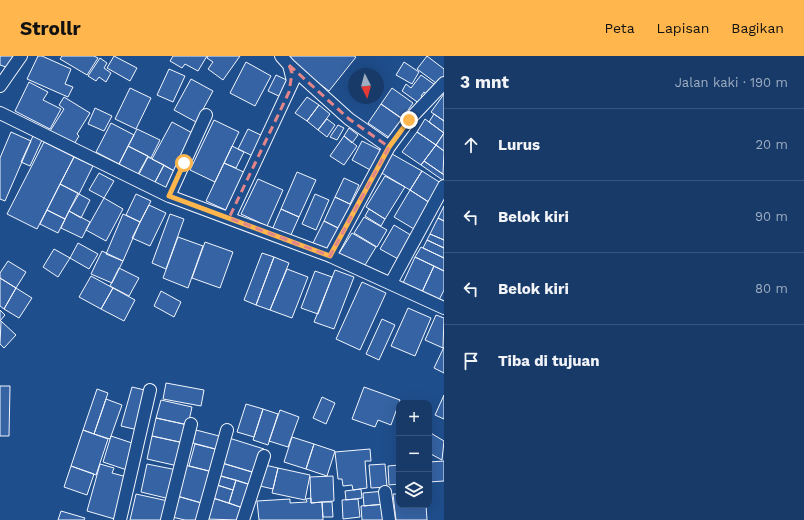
<!DOCTYPE html>
<html lang="id">
<head>
<meta charset="utf-8">
<style>
  body { margin:0; font-family:"Work Sans",sans-serif; background:#20416f; color:#f1f3f6 }
  .controls { position:absolute; right:12px; bottom:12px; display:grid; overflow:hidden; border-radius:8px; box-shadow:0 4px 16px #0002 }
  .controls button { width:36px; height:36px; display:grid; place-items:center; padding:0; border:0; border-bottom:1px solid #36547d; background:#173a69; color:#f1f3f6; font:20px sans-serif }
  .compass { position:absolute; left:348px; top:12px; width:36px; height:36px; border-radius:50%; background:#173a69; box-shadow:0 4px 16px #0002; rotate:174deg }
  .stop { position:absolute; width:12px; height:12px; margin:-9px; border:3px solid #ffb74d; border-radius:50%; background:#fff }
  .stop.end { background:#ffb74d; border-color:#fff; box-shadow:0 1px 4px #0008 }
  .list { margin:0; padding:0; list-style:none }
  h2 { display:flex; justify-content:space-between; align-items:center; height:52px; margin:0; padding:0 16px; font-size:17px }
  h2 small { font-size:13px; font-weight:400; color:#9eadc0 }
  .list li { display:grid; grid-template-columns:26px 1fr auto; gap:12px; align-items:center; box-sizing:border-box; height:72px; padding:0 16px; border-top:1px solid #36547d }
  .list b { display:block; font-size:15px; white-space:nowrap }
  .list em { font-size:13px; font-style:normal; color:#9eadc0 }
  .icon { flex:none; width:22px; height:22px; fill:none; stroke:currentColor; stroke-width:2; stroke-linecap:round; stroke-linejoin:round }
  .map { position:relative; flex:none; width:444px; height:464px; overflow:hidden }
  header { display:flex; align-items:center; gap:24px; box-sizing:border-box; height:56px; padding:0 20px; background:#ffb74d; color:#111 }
  header strong { font-size:19px }
  nav { display:flex; gap:22px; margin-inline-start:auto; font-size:14px }
  main { display:flex }
  aside { flex:1; background:#173a69 }
  .map>svg:first-child { display:block }
  .building { fill:#3563a3; stroke:#f2f6ff }
  .lines { fill:none; stroke-linecap:round; stroke-linejoin:round }
  .minor-casing { stroke:#f2f6ff; stroke-width:14 }
  .minor { stroke:#1f4e8c; stroke-width:12 }
  .route { stroke:#ffb74d; stroke-width:5 }
  .marked { fill:none; stroke:#e38589; stroke-width:3; stroke-dasharray:8 5; stroke-linejoin:round }
</style>
</head>
<body>
<header>
<strong>Strollr</strong>
<nav><a>Peta</a><a>Lapisan</a><a>Bagikan</a></nav>
</header>
<main>
<div class="map">
<svg width="444" height="464" viewBox="0 0 444 464">
  <rect width="100%" height="100%" fill="#1f4e8c"/>
  <path class="building" d="M0,0H13L9,12L0,9Z
    M38,0H42L71,13L65,28L73,31L68,41L27,23Z
    M62,0H94L98,2L87,19L60,3Z
    M114,0L137,12L130,25L107,12Z
    M173,0H207L198,15L185,8L182,12L170,5Z
    M208,0H240L223,24L208,13L213,6L207,2Z
    M283,0H354L356,1L329,35Z
    M427,0L444,13V25L440,30L417,13Z
    M100,2L107,7L104,12L111,17L106,26L99,21L96,25L88,20Z
    M246,6L271,20L255,50L230,37Z
    M404,6L419,16L412,28L396,19Z
    M169,13L185,20L173,46L157,39Z
    M276,19L291,26L283,42L268,35Z
    M421,19L438,31L430,41L424,36L421,40L424,42L420,48L402,35L406,28L411,32Z
    M191,23L213,35L196,66L174,54Z
    M29,26L48,36L43,44L61,53L50,73L15,55Z
    M130,32L151,42L136,73L115,63Z
    M392,32L413,47L402,63L381,48Z
    M444,38V65L431,56Z
    M64,41L90,57L77,78L79,80L73,90L50,75L64,53L59,49Z
    M307,41L319,49L307,65L295,57Z
    M381,48L406,65L393,84L368,67Z
    M319,49L330,58L318,74L307,65Z
    M95,52L112,60L104,75L88,68Z
    M434,58L444,65V77L429,66Z
    M327,63L335,69L327,81L318,74Z
    M425,63L444,77L436,89L417,76Z
    M214,64L239,76L215,126L190,114Z
    M172,66L196,79L176,116L152,103Z
    M111,67L134,79L119,108L96,96Z
    M338,69L344,72L337,84L330,81Z
    M349,72L358,79L352,87L344,80Z
    M137,73L160,84L151,102L128,90Z
    M248,73L265,81L255,101L238,93Z
    M11,76L31,85L5,145L0,143V102Z
    M417,76L436,89L421,109L402,96Z
    M444,77V95L436,89Z
    M33,80L42,84L30,110L21,106Z
    M344,80L357,90L344,109L330,100Z
    M362,85L384,96L374,116L352,104Z
    M44,86L74,101L37,173L7,158Z
    M436,89L444,95L443,118L424,105Z
    M128,90L148,100L138,118L119,108Z
    M232,90L244,96L236,112L224,107Z
    M392,98L422,115L410,134L380,116Z
    M74,101L93,110L79,138L60,128Z
    M148,101L164,109L154,128L138,120Z
    M424,105L444,119V125L421,109Z
    M224,107L248,118L230,156L206,145Z
    M164,109L176,116L167,134L154,128Z
    M422,115L444,129L432,148L410,134Z
    M297,116L316,124L299,161L281,153Z
    M99,117L114,125L104,142L89,134Z
    M385,120L405,131L385,163L366,151Z
    M344,122L359,129L350,148L335,141Z
    M258,123L283,134L267,170L241,158Z
    M60,128L78,137L65,163L47,154Z
    M410,134L430,147L414,173L394,161Z
    M79,138L90,144L81,162L69,155Z
    M136,138L151,145L140,166L126,159Z
    M315,138L329,144L316,174L302,168Z
    M335,141L354,150L342,174L324,165Z
    M104,142L123,153L106,185L86,174Z
    M149,149L166,157L150,190L132,182Z
    M444,150V165L438,162Z
    M281,153L299,161L290,181L272,174Z
    M369,153L385,163L381,170L365,160Z
    M47,154L65,163L58,177L40,168Z
    M69,155L90,166L82,182L61,172Z
    M123,158L140,166L123,205L106,198Z
    M170,158L184,163L166,213L152,207Z
    M364,161L387,174L377,191L354,177Z
    M438,162L444,165V184L430,178Z
    M324,165L342,174L331,196L313,187Z
    M394,169L414,181L400,204L380,193Z
    M352,177L376,191L362,214L338,199Z
    M430,178L444,184V192L427,184Z
    M178,181L203,190L188,232L163,222Z
    M427,184L444,192V202L423,192Z
    M205,186L233,196L220,232L192,222Z
    M78,187L98,198L89,213L70,202Z
    M421,191L444,202V215L415,201Z
    M54,193L70,202L58,221L43,211Z
    M102,195L123,205L112,227L91,218Z
    M262,197L274,201L256,249L244,244Z
    M274,201L289,207L270,254L256,249Z
    M415,201L434,210L422,236L403,227Z
    M8,205L26,216L16,232L0,222V217Z
    M434,210L444,215V234L439,244L422,236Z
    M119,212L139,222L129,240L110,230Z
    M287,213L308,221L292,262L270,254Z
    M335,214L354,221L334,273L314,266Z
    M315,215L332,221L318,258L301,252Z
    M91,220L113,232L101,253L79,241Z
    M0,222L16,232L4,253L0,250Z
    M362,226L386,237L360,294L336,283Z
    M16,232L32,242L19,262L4,253Z
    M113,232L135,244L124,265L101,253Z
    M161,235L181,246L174,261L154,250Z
    M408,252L431,262L415,300L391,290Z
    M0,254L5,259L0,265Z
    M436,259L444,262L443,292L425,284Z
    M382,263L395,269L379,304L366,298Z
    M1,265L16,279L4,292L0,288Z
    M444,291V317L434,312Z
    M166,327L204,334L201,350L163,343Z
    M0,330H10L9,380H0Z
    M132,331L149,335L138,374L121,370Z
    M364,331L400,344L391,369L378,364L375,371L352,363Z
    M97,333L108,337L94,378L83,374Z
    M444,339V363L435,359Z
    M322,341L335,347L326,368L313,362Z
    M106,343L122,349L110,383L94,378Z
    M161,344L192,351L188,369L156,362Z
    M246,348L263,353L254,381L237,376Z
    M263,353L278,358L268,389L253,384Z
    M280,354L299,361L288,391L269,385Z
    M156,362L188,369L184,387L152,380Z
    M83,374L108,383L96,419L71,410Z
    M196,374L223,381L219,394L193,387Z
    M429,376L444,385L442,404L429,397Z
    M111,380L135,388L127,414L103,406Z
    M152,380L184,387L178,410L147,403Z
    M292,381L314,388L306,413L284,406Z
    M229,382L264,393L256,417L222,407Z
    M195,388L219,394L213,416L189,410Z
    M314,388L335,395L327,420L306,413Z
    M370,393L371,405H365L367,432L353,434L352,429L343,430L342,423H338L335,396Z
    M444,405V425L429,426V406Z
    M222,407L255,417L251,429L218,419Z
    M100,408L114,412L112,417L127,421L118,464L87,455Z
    M147,408L177,414L170,443L141,436Z
    M385,408L387,431L371,432L369,409Z
    M185,409L213,416L205,448L177,440Z
    M265,409L278,412L273,433L260,430Z
    M399,409V428L389,429L388,410Z
    M71,410L94,418L87,439L64,431Z
    M278,412L310,419L305,444L272,437Z
    M220,420L236,424L233,434L217,429Z
    M333,420L334,445L311,447L310,421Z
    M236,424L251,429L243,452L229,447Z
    M217,429L233,434L229,447L213,442Z
    M361,433L362,442L346,444L345,435Z
    M384,435L385,448L364,450L363,437Z
    M136,438L168,445L163,464H130Z
    M393,438H399V449H426L427,464H396Z
    M177,440L205,448L201,464H185L172,461Z
    M213,442L243,452L239,464L206,463Z
    M311,442V447L322,446L323,464H259L257,445L290,443V447L307,446L306,443Z
    M358,443L360,461L343,463L342,444Z
    M322,446H332L333,461H323Z
    M387,448L388,464H362L361,450Z
    M61,455L85,462L84,464H58Z"/>
  <g class="lines">
    <g class="minor-casing">
      <path id="minor" d="M289,9L349,63L389,91
        M0,30L21,0
        M0,57L169,140L330,200L444,252
        M169,140L206,59
        M229,162L293,25L289,9L281,0
        M330,200L389,91L409,64L444,27
        M391,227L444,130
        M385,436L389,464
        M120,464L150,334
        M167,464L191,368
        M202,464L227,374
        M243,464L264,400"/>
    </g>
    <use href="#minor" class="minor"/>
  </g>
  <g class="lines">
    <path class="route" d="M184,107L169,140L330,200L389,91L409,64"/>
  </g>
  <path class="marked" d="M289,9L349,63L389,91L330,200L229,162L289,36L292,17Z"/>
</svg>
<div class="controls">
<button>+</button>
<button>−</button>
<button><svg class="icon" aria-label="layers" viewBox="0 0 24 24"><path d="M12 4l9 5-9 5-9-5zM3 14l9 5 9-5"/></svg></button>
</div>
<svg class="compass" viewBox="-18 -18 36 36"><path d="M0-13l5 13h-10z" fill="#e53935"/><path d="M0 13l5-13h-10z" fill="#9eadc0"/></svg>
<div class="stop" style="left:184px;top:107px"></div>
<div class="stop end" style="left:409px;top:64px"></div>
</div>
<aside>
<h2>3 mnt<small>Jalan kaki · 190 m</small></h2>
<ul class="list">
<li><svg class="icon" aria-label="ahead" viewBox="0 0 24 24"><path d="M12 20V5M6 11l6-6 6 6"/></svg><div><b>Lurus</b></div><em>20 m</em></li>
<li><svg class="icon" aria-label="left" viewBox="0 0 24 24"><path d="M17 20v-9H6M10 6l-5 5 5 5"/></svg><div><b>Belok kiri</b></div><em>90 m</em></li>
<li><svg class="icon" aria-label="left" viewBox="0 0 24 24"><path d="M17 20v-9H6M10 6l-5 5 5 5"/></svg><div><b>Belok kiri</b></div><em>80 m</em></li>
<li><svg class="icon" aria-label="arrive" viewBox="0 0 24 24"><path d="M6 21V4h12l-3 4 3 4H6"/></svg><div><b>Tiba di tujuan</b></div></li>
</ul>
</aside>
</main>
</body>
</html>
